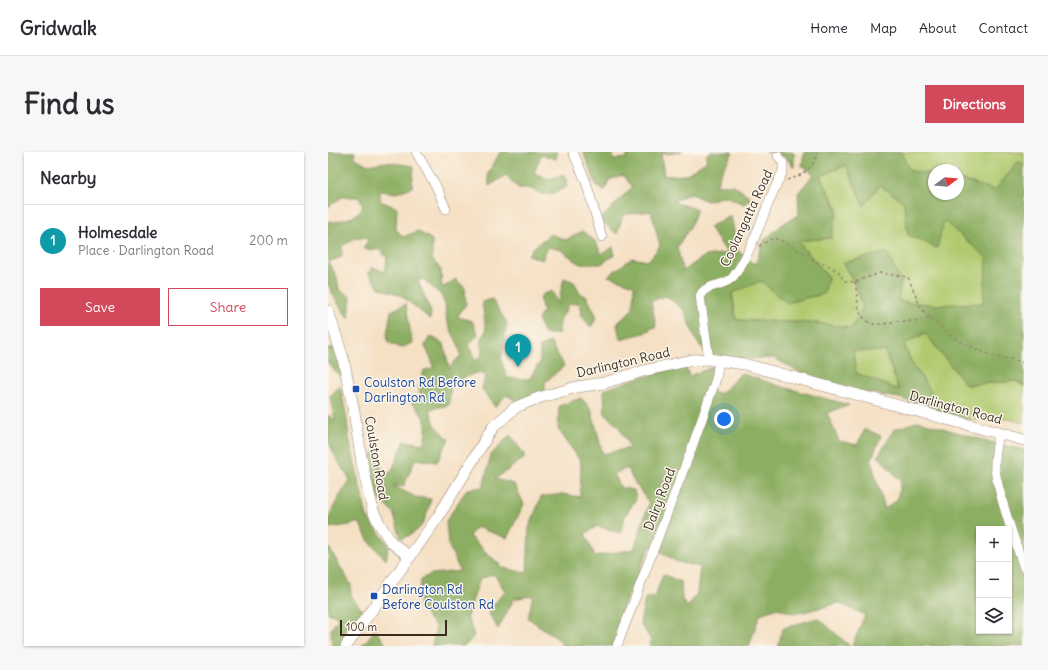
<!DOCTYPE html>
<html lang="en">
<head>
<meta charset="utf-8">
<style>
  body { margin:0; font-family:Delius,sans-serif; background:#f7f7f7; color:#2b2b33 }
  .controls { position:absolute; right:12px; bottom:12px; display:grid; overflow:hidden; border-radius:0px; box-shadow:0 1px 3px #0004 }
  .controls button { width:36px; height:36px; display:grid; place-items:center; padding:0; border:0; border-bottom:1px solid #e1e1e2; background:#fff; color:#2b2b33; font:20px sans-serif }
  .compass { position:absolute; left:600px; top:12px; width:36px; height:36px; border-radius:50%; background:#fff; box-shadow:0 1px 3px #0004; rotate:74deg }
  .scale { position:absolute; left:12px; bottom:10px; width:107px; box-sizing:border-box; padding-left:4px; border:2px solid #3b2a1e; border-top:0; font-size:11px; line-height:14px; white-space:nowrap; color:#3b2a1e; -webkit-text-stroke:3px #fbf7ec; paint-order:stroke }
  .you { position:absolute; left:396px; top:267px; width:14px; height:14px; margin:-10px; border:3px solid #fff; border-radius:50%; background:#1a73e8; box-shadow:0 0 0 6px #1a73e833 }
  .badge { display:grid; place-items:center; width:26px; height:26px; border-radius:50%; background:#d1495b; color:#fff; font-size:13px; font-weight:700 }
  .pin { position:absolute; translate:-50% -33px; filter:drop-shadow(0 1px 2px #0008) }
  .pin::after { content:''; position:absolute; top:21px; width:14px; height:12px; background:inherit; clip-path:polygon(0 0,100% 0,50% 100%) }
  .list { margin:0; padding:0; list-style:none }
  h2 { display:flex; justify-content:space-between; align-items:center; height:52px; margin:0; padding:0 16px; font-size:17px }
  h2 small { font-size:13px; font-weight:400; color:#7c7c81 }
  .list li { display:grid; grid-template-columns:26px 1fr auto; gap:12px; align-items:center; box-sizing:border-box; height:72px; padding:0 16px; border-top:1px solid #e1e1e2 }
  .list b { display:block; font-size:15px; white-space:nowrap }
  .list p { margin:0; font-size:13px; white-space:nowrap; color:#7c7c81 }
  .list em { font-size:13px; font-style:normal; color:#7c7c81 }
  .actions { display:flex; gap:8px; padding:12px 16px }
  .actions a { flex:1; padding:9px 0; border:1px solid #d1495b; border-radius:0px; text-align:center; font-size:14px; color:#d1495b }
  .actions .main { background:#d1495b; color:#fff }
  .icon { flex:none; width:22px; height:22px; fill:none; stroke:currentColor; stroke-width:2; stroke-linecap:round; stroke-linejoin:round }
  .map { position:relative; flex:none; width:696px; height:494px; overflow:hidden; border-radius:0px }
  header { display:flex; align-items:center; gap:24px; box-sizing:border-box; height:56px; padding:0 20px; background:#fff; border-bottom:1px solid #e1e1e2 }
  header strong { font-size:19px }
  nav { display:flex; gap:22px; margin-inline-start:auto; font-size:14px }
  .intro { display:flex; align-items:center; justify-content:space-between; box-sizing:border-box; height:96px; padding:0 24px }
  h1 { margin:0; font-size:28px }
  .button { padding:10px 18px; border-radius:0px; background:#d1495b; color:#fff; font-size:14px; font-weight:700 }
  main { display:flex; gap:24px; padding:0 24px }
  aside { flex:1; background:#fff; border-radius:0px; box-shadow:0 1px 3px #0004 }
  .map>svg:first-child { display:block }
  .green { fill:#b1ca6f; stroke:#767a46 }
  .forest { fill:#8cae62; stroke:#646c40; fill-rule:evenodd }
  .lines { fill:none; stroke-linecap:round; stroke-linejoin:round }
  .minor-casing { stroke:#988571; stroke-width:10 }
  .tertiary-casing { stroke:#988571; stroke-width:12 }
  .path { stroke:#988571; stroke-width:1.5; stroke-dasharray:3 3; stroke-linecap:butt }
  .minor { stroke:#fff; stroke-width:9 }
  .tertiary { stroke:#fff; stroke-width:11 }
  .transit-dot { fill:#1a4fb4; stroke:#fbf7ec; stroke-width:1.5 }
  .labels { text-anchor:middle; stroke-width:3; stroke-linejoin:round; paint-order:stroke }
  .street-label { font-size:13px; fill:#3b2a1e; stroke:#fbf7ec }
  .transit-label { font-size:13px; fill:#164399; stroke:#fbf7ec; text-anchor:start }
</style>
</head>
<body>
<header>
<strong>Gridwalk</strong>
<nav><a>Home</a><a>Map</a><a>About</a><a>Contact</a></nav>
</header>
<div class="intro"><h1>Find us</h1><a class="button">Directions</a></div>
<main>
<aside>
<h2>Nearby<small></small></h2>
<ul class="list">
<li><span class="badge" style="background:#0f9aa8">1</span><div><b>Holmesdale</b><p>Place · Darlington Road</p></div><em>200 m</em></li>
</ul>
<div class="actions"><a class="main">Save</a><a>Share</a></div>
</aside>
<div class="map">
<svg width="696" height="494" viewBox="0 0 696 494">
  <rect width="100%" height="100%" fill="#fbf7ec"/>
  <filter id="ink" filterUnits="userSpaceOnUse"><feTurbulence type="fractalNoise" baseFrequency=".025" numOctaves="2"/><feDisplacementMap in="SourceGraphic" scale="8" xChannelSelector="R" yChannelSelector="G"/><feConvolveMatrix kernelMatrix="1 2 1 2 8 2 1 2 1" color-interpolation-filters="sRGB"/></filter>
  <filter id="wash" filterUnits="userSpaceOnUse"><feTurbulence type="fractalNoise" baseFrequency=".012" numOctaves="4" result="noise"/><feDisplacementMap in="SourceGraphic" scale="16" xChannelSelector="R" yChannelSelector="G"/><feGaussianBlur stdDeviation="0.9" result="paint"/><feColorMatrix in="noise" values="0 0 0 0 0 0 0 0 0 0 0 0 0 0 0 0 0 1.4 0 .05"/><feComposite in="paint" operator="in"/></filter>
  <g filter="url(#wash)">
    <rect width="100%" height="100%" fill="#f5e0c4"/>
    <path class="green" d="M573,0H696V12L690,10L667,38L630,27V18H606V22L581,19Z
      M518,13L536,53L552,33L576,50L580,83L616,68L660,106L655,152L606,153L570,149L573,130L515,112L529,136L535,155L524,176L489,171L408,168L404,140L433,129L459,151L481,145L496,142L500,125L470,89L510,57L492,24Z
      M597,181L638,233L688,229L696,234V271L681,267H638L610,251L583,209L576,192Z
      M525,198L557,199L571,239L528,221Z"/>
    <path class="forest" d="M0,0H15L16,1V0H27L26,5L40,13L58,10L86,14L84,35L68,41L52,39V49L69,56L68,77L75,85L90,79L104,88V107L113,118L114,136L128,127L137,136L138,152L129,165L144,169L150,183L141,192L147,209L154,203L153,189L158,178L154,150L164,147L179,171L173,208L179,226L201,227L212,210V195L222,190L236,214L217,230V239L191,250L178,243L167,255L154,237L158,223L148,221L123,231L121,253L102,257L107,273L121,287L109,310L87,307L76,334H66L87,345L103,347C96,371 97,377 73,387L65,360L49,345L41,310L48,297L53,315L60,322L64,318L77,289L95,292C102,272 97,265 83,250L92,247L91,234L96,218L105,217L104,209L97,194L102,184L116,192L121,216L133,203L130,192L119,170L117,152L113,143L95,127L90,129L103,160L102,167L74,144L50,135L40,120L45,115L57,120L59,106L52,98L35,97L41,86L29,85L14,94V105L0,110L9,125L11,138L23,145L21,167L9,150L0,132V69L7,70L25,65L35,55L31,45H14L0,55Z
      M172,0H229L228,7L213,3L206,21L221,27L236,22L240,34L226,42H214L201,36H190L178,23L161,34L160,22Z
      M255,0H284L285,8L298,6L302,0H314L315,1L316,0H354L333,2L336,24L357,23L378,10L379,2L382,0H404V2L393,20L388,33H405L424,46L416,52L397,44L379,49L361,41L345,50L369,57L362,75L349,95L355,119L377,104L399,101L381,75L403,64L410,99L427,113L436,88L455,72L471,63L470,41L486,22L474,14L476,0H573L582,19L606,22V42H630V27L667,38L690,10L696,12V234L688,229L638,233L597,181L576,192L583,209L610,251L638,267L571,246L516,237L476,223L446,206L407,207L381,205L368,188L356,158L338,144L323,149L328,174L316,181L292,187L289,172L305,156L306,133L280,124L304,106L320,109L332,94L323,59L295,63L289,82L272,68L304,35L295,23L281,28L277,38L269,34ZM518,13L536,54L552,33L576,50L580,83L609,96L616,69L659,106L655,151L606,153L570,149L573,130L559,100L515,111L529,136L535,155L524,176L489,171L408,168L404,141L433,129L459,151L481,145L496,142L500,125L470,89L503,86L510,58L492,24ZM525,199H557L571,238L528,221Z
      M438,0H466V15L457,5Z
      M254,79L266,88L274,102L285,95L287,103L273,112H252L233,98L220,95L214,108L200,103L205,96L222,82L238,88Z
      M236,126L246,130L253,142L259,145L269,165L263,175L254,165L252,151L241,152L233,167L230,182H216L210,168L215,159L212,147L214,143L224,139L230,152Z
      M78,152L84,191L73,196L60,190L59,182L63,159Z
      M7,195L14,227L0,211V197Z
      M358,214L361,224L385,215L384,241H394L413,221L448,233L521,253L499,261L511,289L529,293L537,277L553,284L543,309L557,357L569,348L573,329L550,304L567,277L591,269L658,289L696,298V494H524L537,463L511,451L467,462L450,456L432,462L421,494H322L323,488L312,471L317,446L327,445L335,422L353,430L354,448L360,455L369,441L372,415L347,409L323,393L293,459L294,478L286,494H234L233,489L200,466L205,443L186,447L170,477L160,460L177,439L166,422L152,427L139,464L146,484L137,494H104L108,475L91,455L93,427L104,422L132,419L120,392L118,369L139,337L155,335L163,303L182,283L198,305L167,327L186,332L196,352L179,386L148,375L141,384L175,416L199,421L201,376L213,345L234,342L252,345L253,310L230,277L231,254L253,246L263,257L275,302L302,296L291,275L277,262L276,238L307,227ZM299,316L306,330L321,351L306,397L267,404L257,382L269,374L292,381L297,364L308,347L306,338L293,336L286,322ZM651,377H681V479H651Z
      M12,234L18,261L21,285L39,365L61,393L58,408L40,388L31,370L22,373L0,376C0,358 13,343 22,328L8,306L0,288V263L7,268L2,244Z
      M0,394L23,433V444L35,459L25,472L17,476L15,491L11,494H4L3,478L11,465L0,461Z
      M490,466L522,494H450L455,476Z
      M47,478L59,494H34Z"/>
  </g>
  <g filter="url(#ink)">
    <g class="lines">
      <g class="minor-casing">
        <path id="minor" d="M88,0L108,34L118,57
          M245,0L258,30L274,85
          M381,207L372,144C377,131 397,135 405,125C420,106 433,70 442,47C446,37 451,28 455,19V11L450,4
          M671,281C669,293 666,306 667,318C672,349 686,385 696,416
          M289,494L363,298L388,227L391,208"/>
      </g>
      <g class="tertiary-casing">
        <path id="tertiary" d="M0,159L15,206L26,260L34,311L45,359L52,373L63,390L82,405
          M18,494L110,365L165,275L188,255L210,246L249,235L276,231L315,219L364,208L381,207L416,212L696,288"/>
      </g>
      <path class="path" d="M459,28C474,24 487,16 489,0
        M431,94L445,86L452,88L468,97L480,102L486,109L499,113L511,120L516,129L527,130L552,121L580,125L593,156L602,166L630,189L665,204L684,207L696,211
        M527,130C529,139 529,155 533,163C535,165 540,170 542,171C552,175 564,169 573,169C585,169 589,169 601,166"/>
      <use href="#minor" class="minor"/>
      <use href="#tertiary" class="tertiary"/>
    </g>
  </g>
  <g class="transit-dot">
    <rect x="24" y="233" width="8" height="8" rx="2"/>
    <rect x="42" y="440" width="8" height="8" rx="2"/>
  </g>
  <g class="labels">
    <g class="street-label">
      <text transform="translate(418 66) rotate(-65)" y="5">Coolangatta Road</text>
      <text transform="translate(295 210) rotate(-13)" y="5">Darlington Road</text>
      <text transform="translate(628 255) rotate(15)" y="5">Darlington Road</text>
      <text transform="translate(49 306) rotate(80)" y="5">Coulston Road</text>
      <text transform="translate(331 347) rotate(-69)" y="5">Dalry Road</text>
    </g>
    <g class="transit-label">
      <text x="36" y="235">Coulston Rd Before<tspan x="36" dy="15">Darlington Rd</tspan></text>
      <text x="54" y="442">Darlington Rd<tspan x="54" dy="15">Before Coulston Rd</tspan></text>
    </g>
  </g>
</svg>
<div class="controls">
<button>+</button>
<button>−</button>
<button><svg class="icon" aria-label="layers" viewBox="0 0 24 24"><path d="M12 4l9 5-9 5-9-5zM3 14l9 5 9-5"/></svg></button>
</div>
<svg class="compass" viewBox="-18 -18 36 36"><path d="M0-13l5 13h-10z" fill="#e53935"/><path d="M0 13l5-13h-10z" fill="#7c7c81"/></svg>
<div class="scale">100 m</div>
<div class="you"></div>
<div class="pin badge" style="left:190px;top:215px;background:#0f9aa8">1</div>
</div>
</main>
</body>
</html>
